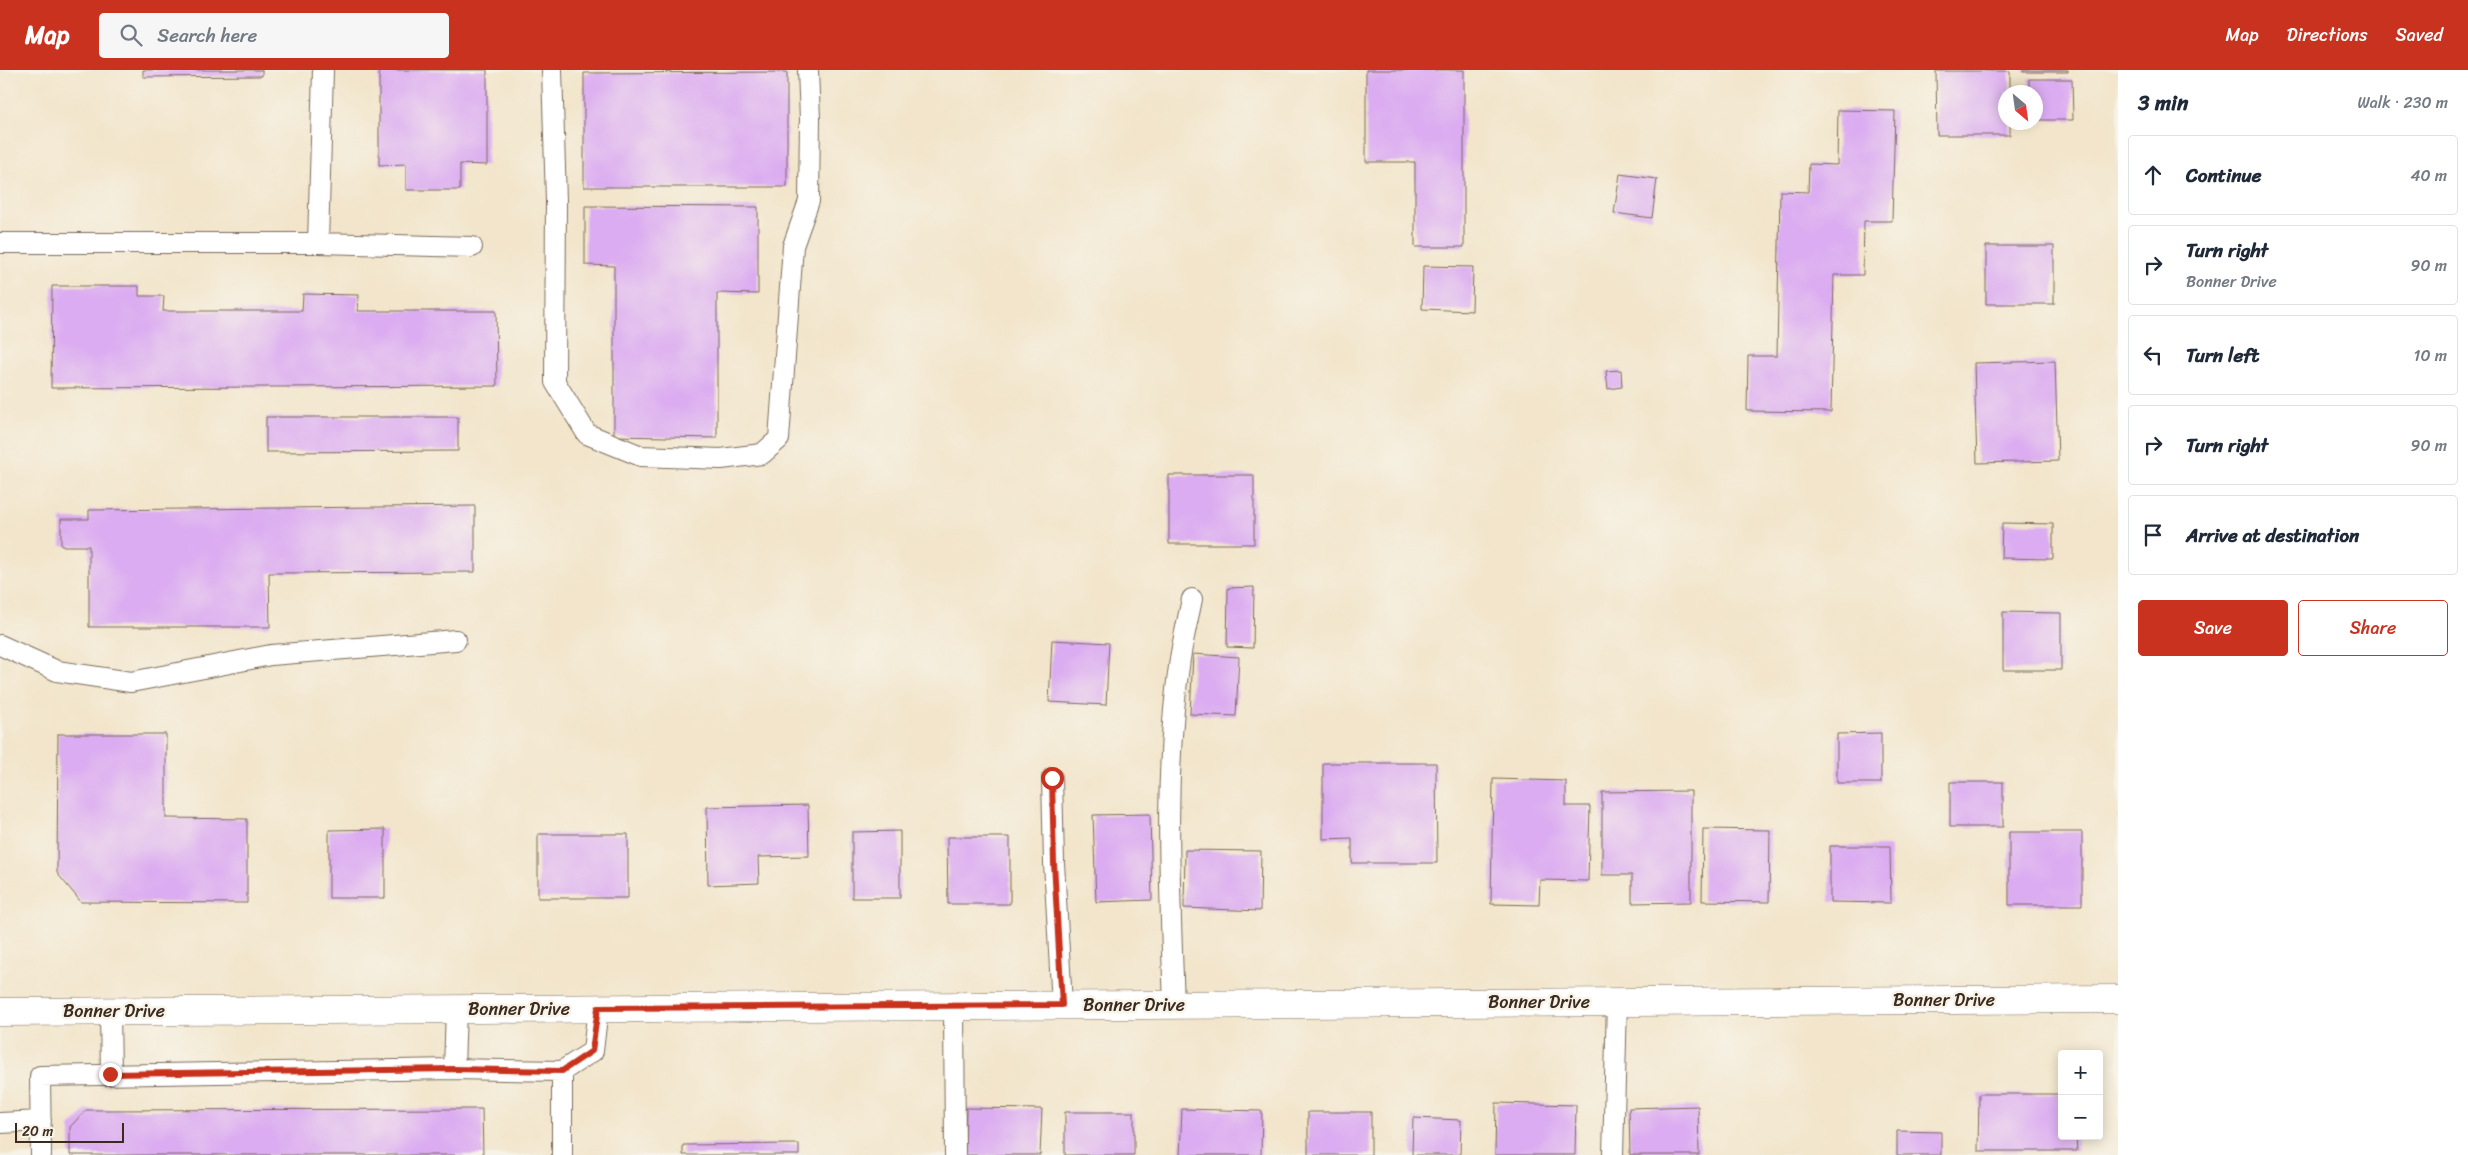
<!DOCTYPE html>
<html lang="en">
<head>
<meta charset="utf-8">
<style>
  body { margin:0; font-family:Sriracha,sans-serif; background:#f6f6f7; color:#1f2937 }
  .controls { position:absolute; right:15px; bottom:15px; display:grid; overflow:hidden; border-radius:5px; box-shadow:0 2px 12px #0003 }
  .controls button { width:45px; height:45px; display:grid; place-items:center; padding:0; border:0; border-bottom:1px solid #e0e1e3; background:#fff; color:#1f2937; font:25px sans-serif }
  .compass { position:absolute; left:1998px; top:15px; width:45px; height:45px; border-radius:50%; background:#fff; box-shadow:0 2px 12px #0003; rotate:151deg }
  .scale { position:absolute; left:15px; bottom:12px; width:109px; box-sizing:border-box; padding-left:5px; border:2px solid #3b2a1e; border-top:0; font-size:14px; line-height:18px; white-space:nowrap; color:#3b2a1e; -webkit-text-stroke:4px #f7f3e8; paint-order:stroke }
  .stop { position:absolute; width:15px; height:15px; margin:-11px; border:4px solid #c8321e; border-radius:50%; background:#fff }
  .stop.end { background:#c8321e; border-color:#fff; box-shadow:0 1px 5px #0008 }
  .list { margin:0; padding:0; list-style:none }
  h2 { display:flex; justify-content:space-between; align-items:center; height:65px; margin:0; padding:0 20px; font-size:21px }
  h2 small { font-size:16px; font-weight:400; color:#747a83 }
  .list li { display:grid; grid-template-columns:32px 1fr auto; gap:15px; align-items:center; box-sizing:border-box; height:80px; margin:0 10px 10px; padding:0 10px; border:1px solid #e0e1e3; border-radius:5px }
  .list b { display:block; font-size:19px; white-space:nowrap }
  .list p { margin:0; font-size:16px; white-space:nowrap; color:#747a83 }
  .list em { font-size:16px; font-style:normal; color:#747a83 }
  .actions { display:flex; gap:10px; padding:15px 20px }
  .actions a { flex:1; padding:11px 0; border:1px solid #c8321e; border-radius:5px; text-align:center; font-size:18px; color:#c8321e }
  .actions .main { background:#c8321e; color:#fff }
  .icon { flex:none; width:28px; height:28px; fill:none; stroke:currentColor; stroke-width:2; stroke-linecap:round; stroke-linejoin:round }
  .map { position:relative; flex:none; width:2118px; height:1085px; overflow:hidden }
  header { display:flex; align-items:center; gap:30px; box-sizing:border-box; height:70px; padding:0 25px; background:#c8321e; color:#fff }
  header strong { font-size:24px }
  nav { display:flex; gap:28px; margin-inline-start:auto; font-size:18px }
  .search { width:350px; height:45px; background:#f6f6f7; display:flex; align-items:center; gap:12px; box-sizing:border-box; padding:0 18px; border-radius:5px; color:#747a83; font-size:19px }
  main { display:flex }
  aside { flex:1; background:#fff }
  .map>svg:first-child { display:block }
  .building { fill:#dbacf1 }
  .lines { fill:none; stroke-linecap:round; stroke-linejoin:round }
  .lane-casing { stroke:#7b6b5b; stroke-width:22 }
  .secondary-casing { stroke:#7b6b5b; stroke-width:29 }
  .lane { stroke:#fff; stroke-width:20 }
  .secondary { stroke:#fff; stroke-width:28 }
  .route { stroke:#c8321e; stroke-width:6 }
  .labels { text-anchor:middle; stroke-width:5; stroke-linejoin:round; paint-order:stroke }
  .street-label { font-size:18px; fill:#3b2a1e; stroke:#f7f3e8 }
</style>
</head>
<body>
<header>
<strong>Map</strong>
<div class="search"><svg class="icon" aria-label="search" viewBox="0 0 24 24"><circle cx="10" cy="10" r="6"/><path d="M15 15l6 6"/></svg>Search here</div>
<nav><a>Map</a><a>Directions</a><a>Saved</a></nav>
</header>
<main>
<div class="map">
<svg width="2118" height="1085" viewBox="0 0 2118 1085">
  <rect width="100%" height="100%" fill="#f7f3e8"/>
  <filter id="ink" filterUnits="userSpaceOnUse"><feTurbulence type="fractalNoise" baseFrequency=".02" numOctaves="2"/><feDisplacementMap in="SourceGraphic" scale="10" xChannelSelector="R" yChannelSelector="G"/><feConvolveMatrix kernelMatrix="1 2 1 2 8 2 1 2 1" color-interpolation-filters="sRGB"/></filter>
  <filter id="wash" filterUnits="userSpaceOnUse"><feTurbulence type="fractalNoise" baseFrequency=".0096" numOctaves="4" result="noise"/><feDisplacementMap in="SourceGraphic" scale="20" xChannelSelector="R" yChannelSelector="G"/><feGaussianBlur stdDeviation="1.12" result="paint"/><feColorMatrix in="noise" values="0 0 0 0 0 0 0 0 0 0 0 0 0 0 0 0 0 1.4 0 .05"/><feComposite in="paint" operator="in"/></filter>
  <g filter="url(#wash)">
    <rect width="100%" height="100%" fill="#f2e5cb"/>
    <g id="blocks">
      <path class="building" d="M143,0H262V6L143,7Z
        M379,0H487V95L460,94V120H406V94L379,95Z
        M1366,0H1464V177H1415V92H1366Z
        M2023,0H2068V2H2023Z
        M1936,1H2010V22H2006V52H2010V65H1937Z
        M787,2V117H584V3Z
        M2029,9H2072L2073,50H2036V22H2029Z
        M1838,40L1895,41L1892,151H1864L1863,205H1834L1831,342L1747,341L1748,286H1777L1780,121L1808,122L1809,94L1837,95Z
        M1620,104L1657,109L1652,148L1614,143Z
        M585,136L758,137V224L717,223V368L614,366V196L585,195Z
        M1986,176H2054V234H1986Z
        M1423,196L1473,197L1472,241L1422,239Z
        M52,216H139V226H164L163,241H302L303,224L359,225L358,241H496L497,316L51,318Z
        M2055,291L2058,391L1977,393L1974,293Z
        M1621,300L1622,317L1608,319L1606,301Z
        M266,347H458V381L266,382Z
        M1169,405H1254V474H1169Z
        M475,436V502L269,503L270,557H89V476H61V449H89V440Z
        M2002,453L2053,454V489L2001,488Z
        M1254,517L1253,578L1227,577L1228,518Z
        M2003,542L2061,543V600H2003Z
        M1052,570L1109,573L1106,635L1049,632Z
        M1193,584L1239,587L1236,646L1190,644Z
        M1881,663V713H1837V664Z
        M58,664H166V748L247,749V833L81,832L57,803Z
        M1323,693H1436L1437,793H1352V768L1323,769Z
        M1493,709L1566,711V736H1590L1588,811L1540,810L1539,835L1491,834Z
        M1950,712H2003V757H1950Z
        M1691,721V832L1632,833V805H1602V722Z
        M808,735L809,786L758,787L759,813L708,815L707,737Z
        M1150,744L1152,830L1096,832L1093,745Z
        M385,759V828H329V760Z
        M1703,759L1770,760L1769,832L1702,831Z
        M900,761V828H852V762Z
        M2009,762H2082V835H2009Z
        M538,764H628V828H538Z
        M947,767H1010V834H948Z
        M1830,776H1890L1891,833L1830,832Z
        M1185,780L1261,781L1260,841L1184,838Z
        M1979,1024H2062V1066H2076L2077,1081H1978Z
        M1496,1033L1576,1035L1575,1085H1495Z
        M1698,1036L1699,1085H1630L1629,1038Z
        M966,1038L1042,1039L1040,1085H965Z
        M482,1039L483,1085H70V1057L86,1040Z
        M1182,1039L1262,1041L1261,1085H1180Z
        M1065,1042H1134V1085H1065Z
        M1308,1042H1371V1085H1308Z
        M1413,1048L1461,1050L1460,1085H1412Z
        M1897,1061L1941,1062V1085H1897Z
        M799,1074V1085H683V1075Z"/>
    </g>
  </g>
  <g filter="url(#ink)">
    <use href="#blocks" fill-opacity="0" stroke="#7b6b5b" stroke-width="1"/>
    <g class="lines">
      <g class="lane-casing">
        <path id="lane" d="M552,0L556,131L555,312L587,364L641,386L721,389L762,384L779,369L793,176L809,131L810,49L808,0
          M0,173H318L472,177
          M318,173L323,0
          M0,575L57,601L131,612L271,585L456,570
          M1052,708L1054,793L1062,935
          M954,935L955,1085
          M1174,935C1170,820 1163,703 1180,589C1183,569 1188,549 1192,529
          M110,941L111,1005
          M454,999L456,939
          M0,1053L41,1051
          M41,1085L40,1006L454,999L562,1001
          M562,1085V1001L593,981L598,938
          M1613,1085L1617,932"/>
      </g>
      <g class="secondary-casing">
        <path id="secondary" d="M0,942L2118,929"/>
      </g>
      <use href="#lane" class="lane"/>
      <use href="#secondary" class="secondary"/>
    </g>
  </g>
  <g class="lines" filter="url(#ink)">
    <path class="route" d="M110,1004L454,999L562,1001L592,981L598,938L1062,935L1054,793L1052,708"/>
  </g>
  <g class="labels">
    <g class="street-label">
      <text x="1944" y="936">Bonner Drive</text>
      <text x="1539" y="938">Bonner Drive</text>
      <text x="1134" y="941">Bonner Drive</text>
      <text x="519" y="945">Bonner Drive</text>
      <text x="114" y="947">Bonner Drive</text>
    </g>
  </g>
</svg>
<div class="controls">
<button>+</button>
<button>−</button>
</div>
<svg class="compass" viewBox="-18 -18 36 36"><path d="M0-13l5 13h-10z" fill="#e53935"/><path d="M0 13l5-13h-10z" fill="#747a83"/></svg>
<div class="scale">20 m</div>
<div class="stop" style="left:1052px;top:708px"></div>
<div class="stop end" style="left:110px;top:1004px"></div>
</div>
<aside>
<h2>3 min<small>Walk · 230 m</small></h2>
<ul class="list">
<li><svg class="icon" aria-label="ahead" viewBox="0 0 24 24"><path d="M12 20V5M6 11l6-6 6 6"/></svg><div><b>Continue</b></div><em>40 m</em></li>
<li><svg class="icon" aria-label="right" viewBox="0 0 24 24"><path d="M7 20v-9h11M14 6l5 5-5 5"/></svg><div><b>Turn right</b><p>Bonner Drive</p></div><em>90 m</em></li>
<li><svg class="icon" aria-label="left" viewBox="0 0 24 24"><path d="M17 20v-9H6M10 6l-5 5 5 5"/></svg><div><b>Turn left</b></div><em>10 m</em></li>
<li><svg class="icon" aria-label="right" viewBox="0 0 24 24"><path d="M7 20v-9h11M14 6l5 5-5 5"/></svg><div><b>Turn right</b></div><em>90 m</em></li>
<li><svg class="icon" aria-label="arrive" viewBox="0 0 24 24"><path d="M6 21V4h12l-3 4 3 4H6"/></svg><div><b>Arrive at destination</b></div></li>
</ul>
<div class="actions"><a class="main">Save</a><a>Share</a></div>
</aside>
</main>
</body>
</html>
